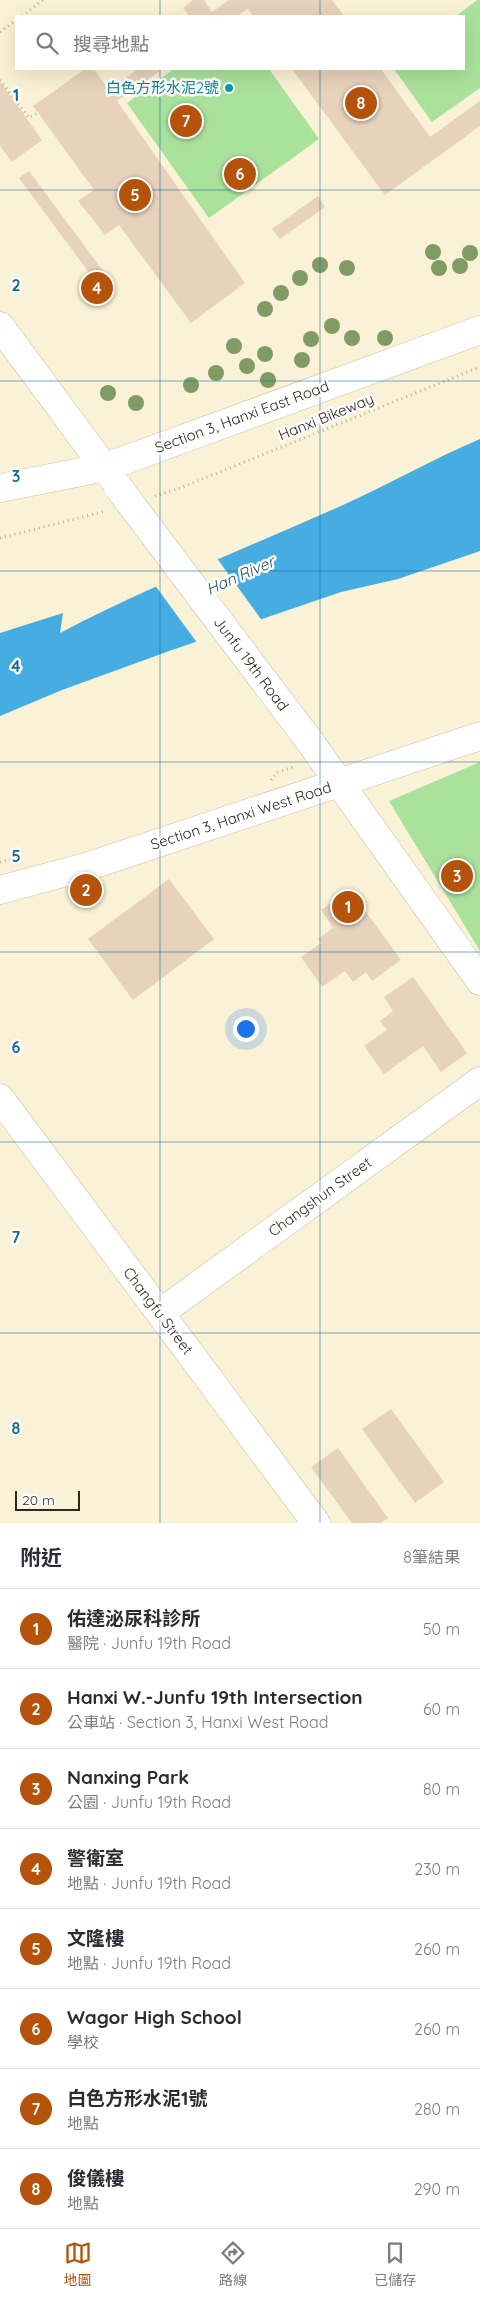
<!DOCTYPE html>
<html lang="zh-TW">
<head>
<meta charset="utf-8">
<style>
  body { margin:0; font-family:Quicksand,"Noto Sans TC",sans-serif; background:#f2f2f3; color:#2b2b33 }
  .scale { position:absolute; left:15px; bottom:12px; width:65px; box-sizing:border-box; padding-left:5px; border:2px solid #2c291f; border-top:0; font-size:14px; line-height:18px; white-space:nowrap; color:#2c291f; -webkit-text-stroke:4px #fff; paint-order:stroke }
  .you { position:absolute; left:245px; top:1028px; width:18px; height:18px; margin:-12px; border:4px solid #fff; border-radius:50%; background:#1a73e8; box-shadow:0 0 0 8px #1a73e833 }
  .badge { display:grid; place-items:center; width:32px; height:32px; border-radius:50%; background:#b45309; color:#fff; font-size:16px; font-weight:700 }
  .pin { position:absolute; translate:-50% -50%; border:2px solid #fff; box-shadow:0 1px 5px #0006 }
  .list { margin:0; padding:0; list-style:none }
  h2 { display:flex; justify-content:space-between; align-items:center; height:65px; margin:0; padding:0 20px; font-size:21px }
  h2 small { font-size:16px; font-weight:400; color:#7c7c81 }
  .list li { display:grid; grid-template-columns:32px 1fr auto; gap:15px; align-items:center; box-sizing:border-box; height:80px; padding:0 20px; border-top:1px solid #e1e1e2 }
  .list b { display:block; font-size:19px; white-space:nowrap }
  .list p { margin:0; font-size:16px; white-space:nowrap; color:#7c7c81 }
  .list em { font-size:16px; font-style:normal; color:#7c7c81 }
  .icon { flex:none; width:28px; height:28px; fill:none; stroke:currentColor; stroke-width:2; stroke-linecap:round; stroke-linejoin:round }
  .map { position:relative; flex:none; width:480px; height:1523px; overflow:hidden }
  .search { position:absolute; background:#fff; box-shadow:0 5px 20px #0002; left:15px; right:15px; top:15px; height:55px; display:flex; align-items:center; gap:12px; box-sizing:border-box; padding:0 18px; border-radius:0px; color:#7c7c81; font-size:19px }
  .sheet { height:705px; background:#fff }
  nav { display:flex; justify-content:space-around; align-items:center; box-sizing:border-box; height:70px; border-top:1px solid #e1e1e2; background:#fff; font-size:14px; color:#7c7c81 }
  nav a { display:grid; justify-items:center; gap:2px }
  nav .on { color:#b45309 }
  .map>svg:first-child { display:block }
  .green { fill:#aae29c }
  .water { fill:#45ade2 }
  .pier { fill:#faf2d6 }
  .building { fill:#e7d2bc }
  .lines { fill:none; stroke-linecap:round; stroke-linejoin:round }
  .minor-casing { stroke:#c8c1a6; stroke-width:29 }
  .path { stroke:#b8b29c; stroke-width:3; stroke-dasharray:1 4; stroke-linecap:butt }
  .minor { stroke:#fff; stroke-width:28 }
  .minor-bridge-casing { stroke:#c8c1a6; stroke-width:29; stroke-linecap:butt }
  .minor-bridge { stroke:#fff; stroke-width:28 }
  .tree { fill:#809c64 }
  .grid { fill:none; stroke:#146a9a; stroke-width:1; stroke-opacity:0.55 }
  .culture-dot { fill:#0f9aa8; stroke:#fff; stroke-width:2 }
  .labels { text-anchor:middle; stroke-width:5; stroke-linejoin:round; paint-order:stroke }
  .culture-label { font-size:15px; fill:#0d838f; stroke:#fff; text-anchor:end }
  .street-label { font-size:15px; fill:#2c291f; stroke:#fff }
  .water-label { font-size:16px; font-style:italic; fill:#265067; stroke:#fff }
  .grid-label { font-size:16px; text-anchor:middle; font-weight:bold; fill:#146a9a; stroke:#fff; stroke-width:5; stroke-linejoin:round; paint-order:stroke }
</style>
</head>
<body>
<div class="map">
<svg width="480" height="1523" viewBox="0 0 480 1523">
  <rect width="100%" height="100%" fill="#faf2d6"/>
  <path class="green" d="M477,0H480V88L432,122L394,69H464V16H456Z
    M174,69H269L319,139L209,218L127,103Z
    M480,762V951L389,801Z"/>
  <path class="water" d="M480,439V551L398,579L341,592L172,650L62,690L0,716V633L63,613L60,633C152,585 249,547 343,505C389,484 433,459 480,439Z"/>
  <path class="pier" d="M216,557L263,622L198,644L154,584Z"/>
  <path class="building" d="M193,0H204L212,12L229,0H332L344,16H253L248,9L237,16H189L183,8Z
    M85,69H94L109,90L138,69H163L117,101L245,283L191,323L119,225L105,235L78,201L94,190L33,106Z
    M292,69H381L430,137L480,101V126L385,195Z
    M0,81L42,140L12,162L0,146Z
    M29,171L103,271L93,278L19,178Z
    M318,196L325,207L280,239L272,229Z
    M99,277L108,290L96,299L86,286Z
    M169,879L214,939L133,1000L88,939Z
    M350,890L401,960L372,981L366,972L353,982L345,971L322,987L301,957L321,943L318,939L333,928L321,910Z
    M413,977L467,1053L441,1072L423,1046L384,1074L364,1046L387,1030L380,1021L393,1011L384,997Z
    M391,1409L444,1482L415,1503L362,1429Z
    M338,1448L388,1518L381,1523H352L311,1467Z"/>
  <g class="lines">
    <g class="minor-casing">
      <path id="minor" d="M0,326L113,479
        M0,488L106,467L480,330
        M311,743L480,981
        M0,890L89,866L480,736
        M0,1098L316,1523
        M160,1313L480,1081"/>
    </g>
    <path class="path" d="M22,16L43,0
      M0,32L16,20
      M0,80L29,118L37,113
      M155,496L180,488L480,367
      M0,538L106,511
      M271,780L276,773L293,767
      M0,862L15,858"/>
    <use href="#minor" class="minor"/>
    <g class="minor-bridge-casing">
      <path id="minor-bridge" d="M118,487L311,743"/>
    </g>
    <use href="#minor-bridge" class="minor-bridge"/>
  </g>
  <g class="tree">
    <circle cx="433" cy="252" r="8"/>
    <circle cx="470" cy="253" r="8"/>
    <circle cx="320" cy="265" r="8"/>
    <circle cx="460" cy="266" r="8"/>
    <circle cx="347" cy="268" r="8"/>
    <circle cx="439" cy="268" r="8"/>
    <circle cx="300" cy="278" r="8"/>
    <circle cx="281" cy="293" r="8"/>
    <circle cx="265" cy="309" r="8"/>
    <circle cx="332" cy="326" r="8"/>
    <circle cx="352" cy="338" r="8"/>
    <circle cx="385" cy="338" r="8"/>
    <circle cx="311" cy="339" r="8"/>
    <circle cx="234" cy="346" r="8"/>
    <circle cx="265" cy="354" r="8"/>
    <circle cx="302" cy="360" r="8"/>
    <circle cx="247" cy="366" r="8"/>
    <circle cx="216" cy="373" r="8"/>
    <circle cx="268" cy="380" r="8"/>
    <circle cx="191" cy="385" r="8"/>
    <circle cx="108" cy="393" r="8"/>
    <circle cx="136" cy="403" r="8"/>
  </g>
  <path class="grid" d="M160,0V16M320,0V16M160,69V1523M320,69V1523M0,190H480M0,381H480M0,571H480M0,762H480M0,952H480M0,1142H480M0,1333H480"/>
  <circle class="culture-dot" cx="229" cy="88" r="5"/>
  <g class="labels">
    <g class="culture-label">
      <text x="219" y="93">白色方形水泥2號</text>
    </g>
    <g class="street-label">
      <text transform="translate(242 417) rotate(-20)" y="5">Section 3, Hanxi East Road</text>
      <text transform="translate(326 417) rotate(-22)" y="5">Hanxi Bikeway</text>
      <text transform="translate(251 664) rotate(53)" y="5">Junfu 19th Road</text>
      <text transform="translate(241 816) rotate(-18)" y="5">Section 3, Hanxi West Road</text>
      <text transform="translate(320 1197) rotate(-36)" y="5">Changshun Street</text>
      <text transform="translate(158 1311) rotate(53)" y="5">Changfu Street</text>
    </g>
    <g class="water-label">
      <text transform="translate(240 575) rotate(-24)" y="6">Han River</text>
    </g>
  </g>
  <g class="grid-label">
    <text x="16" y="101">1</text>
    <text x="16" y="291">2</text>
    <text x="16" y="482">3</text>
    <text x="16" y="672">4</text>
    <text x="16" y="862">5</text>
    <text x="16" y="1053">6</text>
    <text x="16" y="1243">7</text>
    <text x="16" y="1434">8</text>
  </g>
</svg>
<div class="scale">20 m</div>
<div class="you"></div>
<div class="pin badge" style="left:348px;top:907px">1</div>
<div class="pin badge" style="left:86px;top:890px">2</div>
<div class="pin badge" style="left:457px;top:876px">3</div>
<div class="pin badge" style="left:97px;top:288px">4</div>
<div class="pin badge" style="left:135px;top:195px">5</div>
<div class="pin badge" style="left:240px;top:174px">6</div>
<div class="pin badge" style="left:186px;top:121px">7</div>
<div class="pin badge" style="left:361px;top:103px">8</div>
<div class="search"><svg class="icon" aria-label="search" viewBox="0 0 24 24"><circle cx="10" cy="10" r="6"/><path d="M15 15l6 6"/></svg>搜尋地點</div>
</div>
<section class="sheet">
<h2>附近<small>8筆結果</small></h2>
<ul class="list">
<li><span class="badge">1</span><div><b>佑達泌尿科診所</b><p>醫院 · Junfu 19th Road</p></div><em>50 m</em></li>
<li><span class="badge">2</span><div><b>Hanxi W.-Junfu 19th Intersection</b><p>公車站 · Section 3, Hanxi West Road</p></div><em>60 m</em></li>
<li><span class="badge">3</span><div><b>Nanxing Park</b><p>公園 · Junfu 19th Road</p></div><em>80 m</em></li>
<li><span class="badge">4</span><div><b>警衛室</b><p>地點 · Junfu 19th Road</p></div><em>230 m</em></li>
<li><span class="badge">5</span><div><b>文隆樓</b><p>地點 · Junfu 19th Road</p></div><em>260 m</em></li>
<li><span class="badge">6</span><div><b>Wagor High School</b><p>學校</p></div><em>260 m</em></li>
<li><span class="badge">7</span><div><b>白色方形水泥1號</b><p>地點</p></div><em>280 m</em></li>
<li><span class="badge">8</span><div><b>俊儀樓</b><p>地點</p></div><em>290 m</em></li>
</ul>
</section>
<nav>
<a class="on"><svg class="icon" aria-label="map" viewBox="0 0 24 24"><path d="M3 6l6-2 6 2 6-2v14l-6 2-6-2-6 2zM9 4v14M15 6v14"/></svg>地圖</a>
<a><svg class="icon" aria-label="directions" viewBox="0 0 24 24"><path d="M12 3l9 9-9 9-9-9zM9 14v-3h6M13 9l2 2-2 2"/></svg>路線</a>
<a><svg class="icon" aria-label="saved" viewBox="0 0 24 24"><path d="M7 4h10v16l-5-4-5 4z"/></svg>已儲存</a>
</nav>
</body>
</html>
